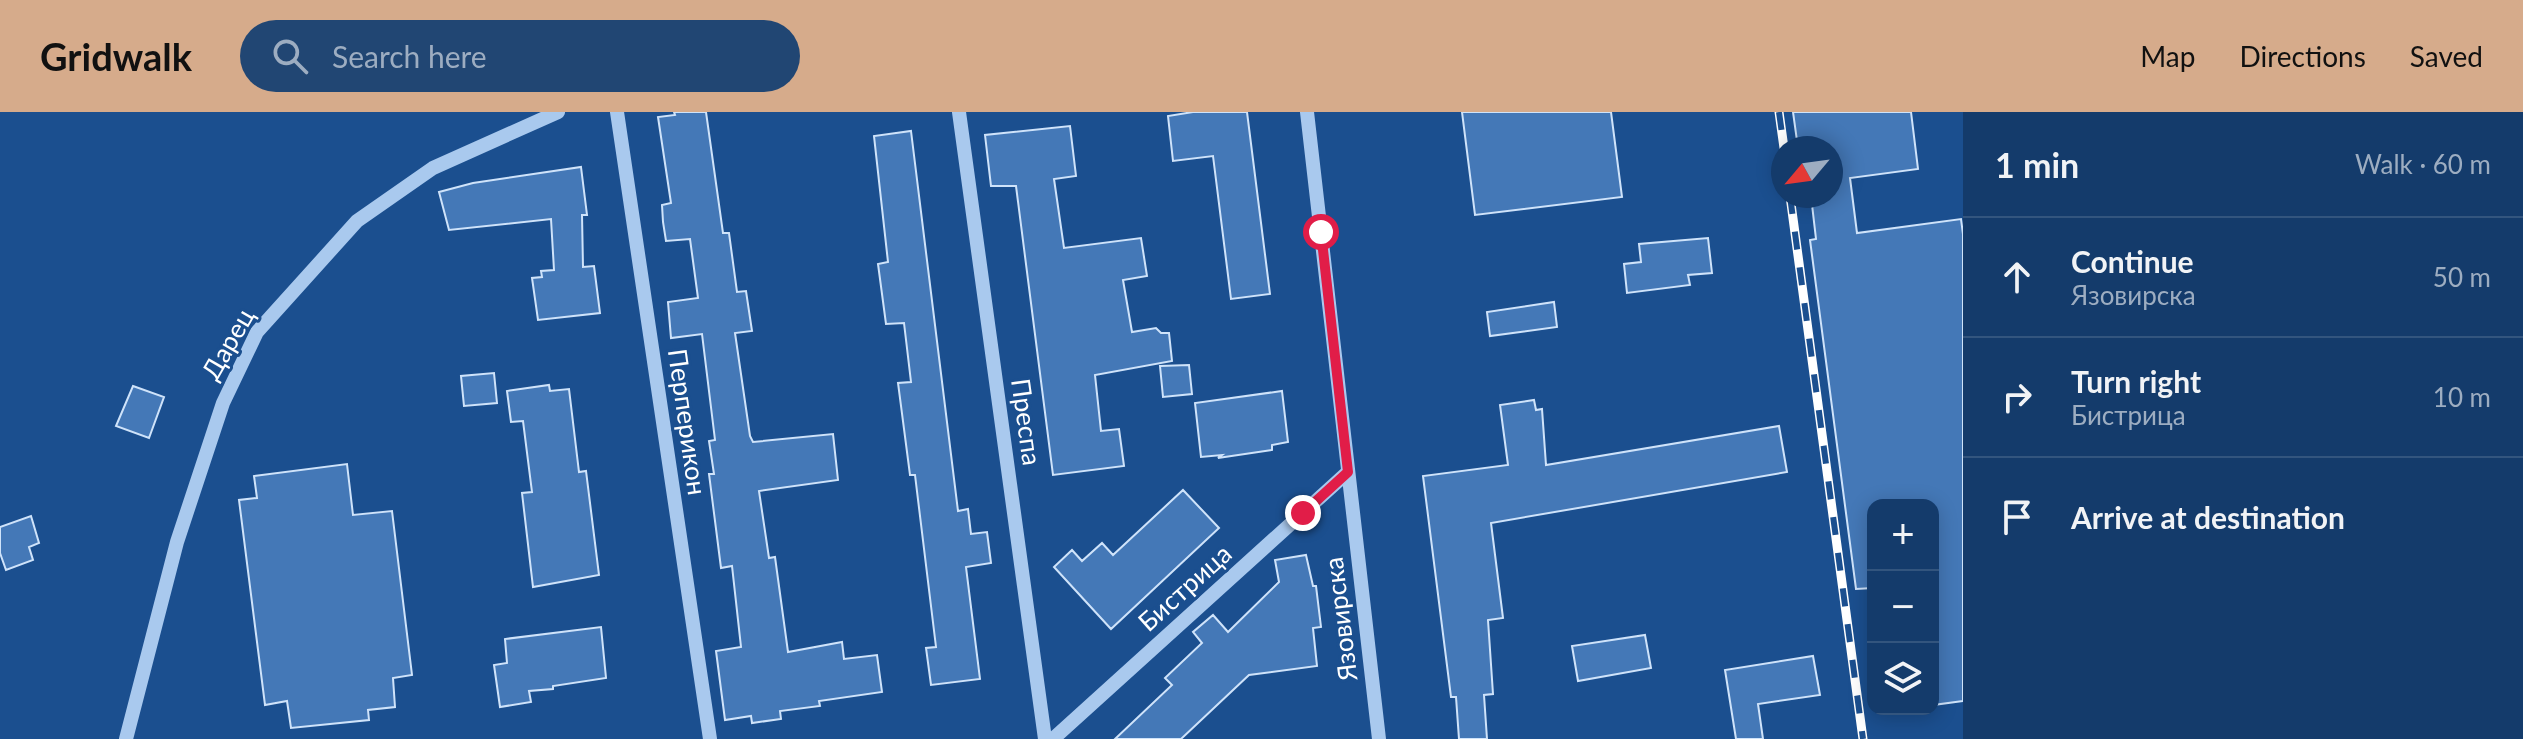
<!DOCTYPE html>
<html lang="en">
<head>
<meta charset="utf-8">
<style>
  body { margin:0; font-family:Lato,sans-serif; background:#214673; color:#f1f3f6 }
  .controls { position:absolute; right:24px; bottom:24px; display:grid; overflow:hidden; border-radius:16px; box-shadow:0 4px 20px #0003 }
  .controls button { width:72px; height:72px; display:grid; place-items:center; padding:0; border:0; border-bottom:2px solid #33557e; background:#143b6b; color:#f1f3f6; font:40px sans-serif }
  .compass { position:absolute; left:1771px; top:24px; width:72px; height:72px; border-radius:50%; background:#143b6b; box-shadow:0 4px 20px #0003; rotate:241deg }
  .stop { position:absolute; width:24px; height:24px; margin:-18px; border:6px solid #e11d48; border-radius:50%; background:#fff }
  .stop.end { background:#e11d48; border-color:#fff; box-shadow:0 2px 8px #0008 }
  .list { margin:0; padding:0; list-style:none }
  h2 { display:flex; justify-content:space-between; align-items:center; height:104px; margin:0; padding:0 32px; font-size:34px }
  h2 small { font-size:26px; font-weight:400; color:#9dadc1 }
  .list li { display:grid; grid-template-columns:52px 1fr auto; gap:24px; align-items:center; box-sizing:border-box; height:120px; padding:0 32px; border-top:2px solid #33557e }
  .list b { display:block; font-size:30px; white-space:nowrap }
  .list p { margin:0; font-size:26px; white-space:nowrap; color:#9dadc1 }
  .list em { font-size:26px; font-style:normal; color:#9dadc1 }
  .icon { flex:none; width:44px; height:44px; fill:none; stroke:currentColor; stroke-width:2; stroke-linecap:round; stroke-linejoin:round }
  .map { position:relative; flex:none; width:1963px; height:627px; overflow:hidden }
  header { display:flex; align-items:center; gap:48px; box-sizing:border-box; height:112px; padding:0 40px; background:#d6ab8b; color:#111 }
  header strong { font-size:38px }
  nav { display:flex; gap:44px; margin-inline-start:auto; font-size:28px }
  .search { width:560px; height:72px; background:#214673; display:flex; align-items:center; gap:20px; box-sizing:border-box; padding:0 28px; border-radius:44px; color:#9dadc1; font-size:30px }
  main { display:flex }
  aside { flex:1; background:#143b6b }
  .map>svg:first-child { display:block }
  .building { fill:#4478b7; stroke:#cfe3fa; stroke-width:2 }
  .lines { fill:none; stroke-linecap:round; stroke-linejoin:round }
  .minor { stroke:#a9c9ee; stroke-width:14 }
  .rail-casing { stroke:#fff; stroke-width:9 }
  .rail { stroke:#1b4f8f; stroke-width:6; stroke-dasharray:18; stroke-linecap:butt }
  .route { stroke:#e11d48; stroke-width:10 }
  .labels { text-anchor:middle; stroke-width:6; stroke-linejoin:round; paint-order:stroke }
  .street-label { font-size:26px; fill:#fff; stroke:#1b4f8f }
</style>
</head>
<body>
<header>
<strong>Gridwalk</strong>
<div class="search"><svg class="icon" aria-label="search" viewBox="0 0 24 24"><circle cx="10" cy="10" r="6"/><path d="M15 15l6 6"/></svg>Search here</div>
<nav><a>Map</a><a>Directions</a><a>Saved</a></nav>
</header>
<main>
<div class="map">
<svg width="1963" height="627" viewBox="0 0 1963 627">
  <rect width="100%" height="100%" fill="#1b4f8f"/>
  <path class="building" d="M674,0H706L723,121H729L737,180L746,179L752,219L735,221L750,324L753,330L833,322L838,368L759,379L769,446L775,445L788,540L842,530L844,547L877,543L882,580L819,589L820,594L780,599L781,607L752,611L751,604L725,608L716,539L741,535L732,454L721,456L709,362H714L709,329L715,328L702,222L671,226L668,190L698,186L690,127L666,129L663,110L662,93L671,91L658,5L675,3Z
    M1193,0H1247L1270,182L1231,187L1213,44L1173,49L1168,4Z
    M1462,0H1611L1622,85L1475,103Z
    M1793,0H1911L1918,57L1850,66L1857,121L1961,107L1963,122V589L1933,593V393H1873V476L1856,477L1810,128L1816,127L1811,84H1831V36H1798Z
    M1070,14L1076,64L1054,67L1064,136L1141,126L1147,164L1123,168L1132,220L1156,216L1161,221H1169L1172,249L1095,263L1101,319L1119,317L1124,354L1053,363L1016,74H991L985,23Z
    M911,19L958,399L968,397L971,422L987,420L991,451L966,455L980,567L931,573L926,536L936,535L915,363H910L898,271L911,270L904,211L886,212L878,152L888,150L874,24Z
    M581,55L587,103H582L583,155L594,154L600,201L538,208L532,166L542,165L541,159L554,158L551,107L449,118L439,80L473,71Z
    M1708,126L1712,161L1688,163L1690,173L1627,181L1624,152L1641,150L1639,132Z
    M1554,190L1557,215L1490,224L1487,200Z
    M1189,253L1192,282L1163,285L1160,254Z
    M494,261L497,291L464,294L461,264Z
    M549,273L550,279L569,277L579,360L586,359L599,463L533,475L522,381L532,380L523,309L511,310L507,279Z
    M133,274L164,285L149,326L116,314Z
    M1282,279L1288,330L1272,333V338L1218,346L1222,343L1201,345L1195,291Z
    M1534,288L1536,298L1542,297L1546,353L1779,314L1787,360L1491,411L1503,506L1488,508L1493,582L1484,583L1487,627H1459L1456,585H1451L1423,364L1508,353L1500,293Z
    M347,352L353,403L392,399L412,563L393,566L395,595L368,598L369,608L291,616L287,589L265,593L239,388L257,386L254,364Z
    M1183,378L1219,416L1111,517L1054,455L1072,438L1082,449L1102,431L1113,443Z
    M31,404L39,431L29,435L33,448L6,458L0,441V415Z
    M1306,443L1313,474H1316L1321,515L1313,516L1317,554L1249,563L1181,627H1115L1172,573L1165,566L1202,531L1193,520L1213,503L1228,520L1279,470L1275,448Z
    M601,515L606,566L553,574V577L529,579L531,590L500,595L494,553L507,551L505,527Z
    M1645,523L1651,556L1578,569L1572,534Z
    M1813,544L1820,583L1758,592L1763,627H1736L1725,558Z"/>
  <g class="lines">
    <path class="minor" d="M617,0L710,627
      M959,0L1045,627
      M1307,0L1379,627
      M126,627L177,430L223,291L257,220L357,109L433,56L558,0
      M1053,627L1348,360"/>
    <g class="rail-casing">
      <path id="rail" d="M1779,0L1784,36
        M1790,84L1863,627"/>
    </g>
    <use href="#rail" class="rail"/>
  </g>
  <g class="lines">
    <path class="route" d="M1303,401L1348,360L1321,120"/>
  </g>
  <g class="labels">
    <g class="street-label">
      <text transform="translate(228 232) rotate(-60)" y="9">Дарец</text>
      <text transform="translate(687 310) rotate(82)" y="9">Перперикон</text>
      <text transform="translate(1026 310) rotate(82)" y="9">Преспа</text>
      <text transform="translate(1185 476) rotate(-42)" y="9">Бистрица</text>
      <text transform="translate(1341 507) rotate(-97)" y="9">Язовирска</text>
    </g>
  </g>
</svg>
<div class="controls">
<button>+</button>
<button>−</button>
<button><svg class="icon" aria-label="layers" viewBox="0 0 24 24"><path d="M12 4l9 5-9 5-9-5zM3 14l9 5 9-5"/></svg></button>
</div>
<svg class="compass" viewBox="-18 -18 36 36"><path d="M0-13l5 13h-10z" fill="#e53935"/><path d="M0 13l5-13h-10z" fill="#9dadc1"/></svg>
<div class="stop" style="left:1321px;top:120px"></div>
<div class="stop end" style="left:1303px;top:401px"></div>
</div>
<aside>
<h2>1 min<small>Walk · 60 m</small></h2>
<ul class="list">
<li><svg class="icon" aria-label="ahead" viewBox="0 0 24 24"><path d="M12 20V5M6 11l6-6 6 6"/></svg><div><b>Continue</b><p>Язовирска</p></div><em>50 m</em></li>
<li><svg class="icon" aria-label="right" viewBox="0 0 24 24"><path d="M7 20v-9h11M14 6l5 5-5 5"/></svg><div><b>Turn right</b><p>Бистрица</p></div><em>10 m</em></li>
<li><svg class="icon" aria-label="arrive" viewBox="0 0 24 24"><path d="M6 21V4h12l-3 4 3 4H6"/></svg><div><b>Arrive at destination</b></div></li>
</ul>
</aside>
</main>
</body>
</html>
